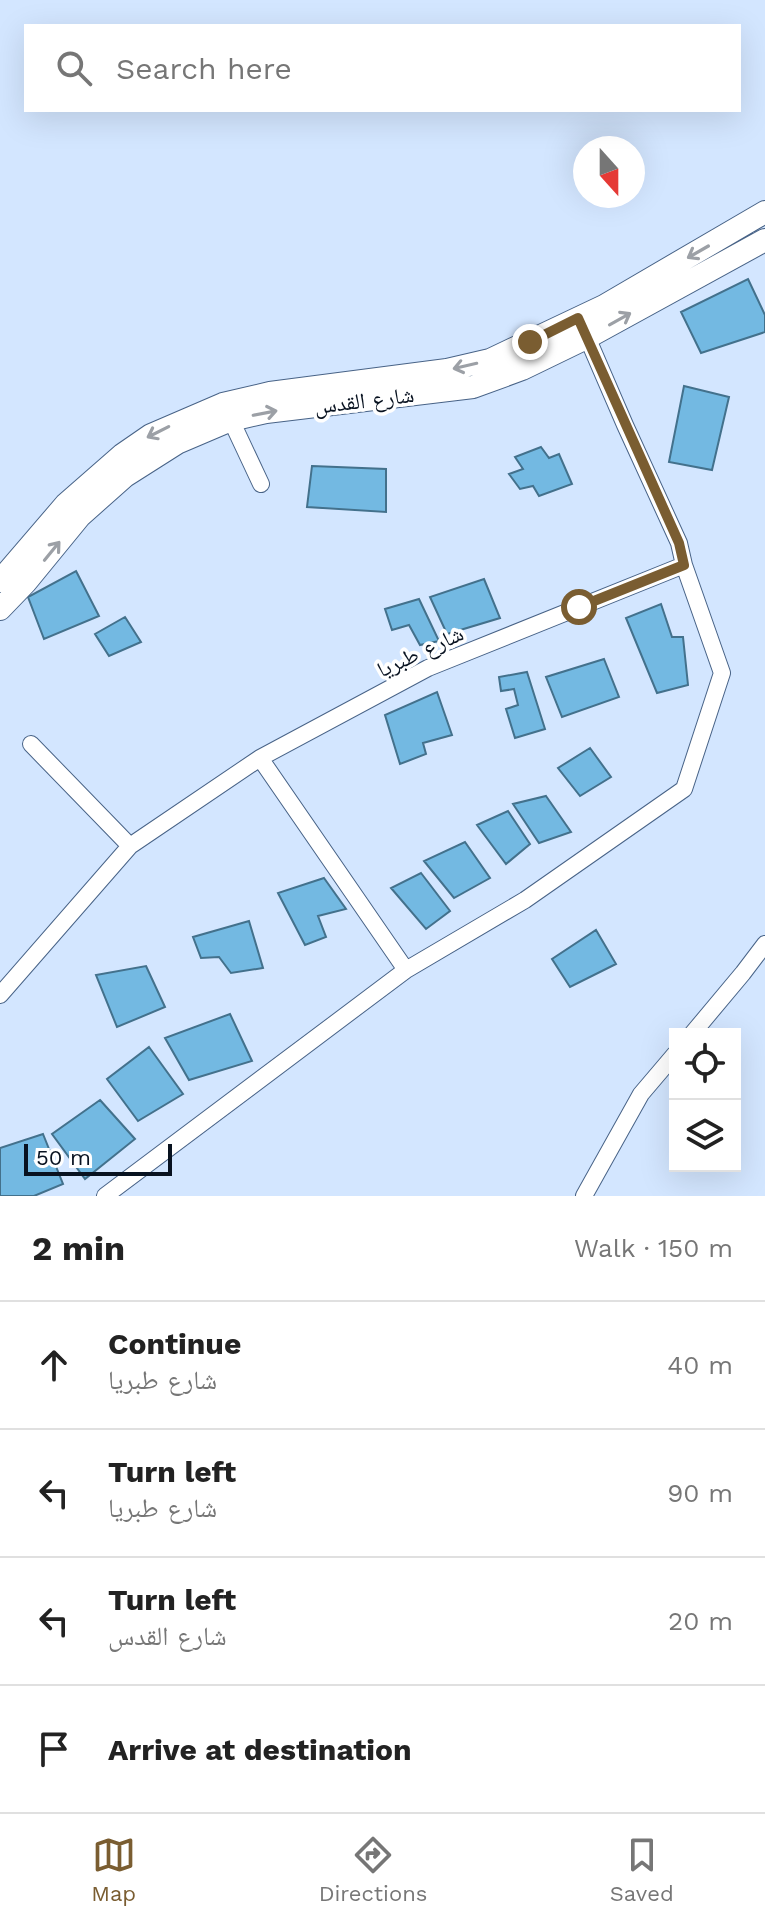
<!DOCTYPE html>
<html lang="en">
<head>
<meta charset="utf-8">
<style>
  body { margin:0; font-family:"Work Sans","Noto Naskh Arabic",sans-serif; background:#f2f2f2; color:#222 }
  .controls { position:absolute; right:24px; bottom:24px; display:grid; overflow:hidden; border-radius:0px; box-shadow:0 8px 32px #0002 }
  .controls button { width:72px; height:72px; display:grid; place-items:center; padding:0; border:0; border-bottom:2px solid #e0e0e0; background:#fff; color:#222; font:40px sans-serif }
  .compass { position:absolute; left:573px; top:136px; width:72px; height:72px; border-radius:50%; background:#fff; box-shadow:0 8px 32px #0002; rotate:159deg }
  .scale { position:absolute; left:24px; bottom:20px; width:148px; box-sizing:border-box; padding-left:8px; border:4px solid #081220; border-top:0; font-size:22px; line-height:28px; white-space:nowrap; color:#081220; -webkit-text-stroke:6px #fff; paint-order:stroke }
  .stop { position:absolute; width:24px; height:24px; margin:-18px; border:6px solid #7a5d31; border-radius:50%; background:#fff }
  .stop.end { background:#7a5d31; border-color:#fff; box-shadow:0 2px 8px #0008 }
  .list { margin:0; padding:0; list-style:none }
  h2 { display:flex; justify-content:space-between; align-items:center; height:104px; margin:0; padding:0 32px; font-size:34px }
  h2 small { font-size:26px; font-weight:400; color:#767676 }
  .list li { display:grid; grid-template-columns:52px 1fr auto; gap:24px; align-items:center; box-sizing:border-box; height:128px; padding:0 32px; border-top:2px solid #e0e0e0 }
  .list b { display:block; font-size:30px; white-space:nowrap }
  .list p { margin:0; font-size:26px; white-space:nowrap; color:#767676 }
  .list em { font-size:26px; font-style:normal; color:#767676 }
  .icon { flex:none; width:44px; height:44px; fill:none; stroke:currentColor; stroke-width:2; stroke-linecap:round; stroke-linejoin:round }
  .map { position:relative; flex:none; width:765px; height:1196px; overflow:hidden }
  .search { position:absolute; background:#fff; box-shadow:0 8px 32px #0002; left:24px; right:24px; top:24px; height:88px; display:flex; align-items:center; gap:20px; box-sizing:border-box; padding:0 28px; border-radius:0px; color:#767676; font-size:30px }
  .sheet { height:616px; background:#fff }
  nav { display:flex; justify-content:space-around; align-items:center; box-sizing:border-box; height:112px; border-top:2px solid #e0e0e0; background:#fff; font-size:22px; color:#767676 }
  nav a { display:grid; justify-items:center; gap:4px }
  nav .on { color:#7a5d31 }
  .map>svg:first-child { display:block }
  .building { fill:#73b9e2; stroke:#43718c; stroke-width:2 }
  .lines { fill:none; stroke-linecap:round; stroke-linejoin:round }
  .street-casing { stroke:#486387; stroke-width:18 }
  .secondary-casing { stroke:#486387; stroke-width:24 }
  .street { stroke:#fff; stroke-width:16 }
  .secondary { stroke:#fff; stroke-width:22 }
  .oneway { stroke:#9ca0a6 }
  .route { stroke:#7a5d31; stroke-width:10 }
  .labels { text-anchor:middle; stroke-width:7; stroke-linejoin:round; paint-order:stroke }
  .street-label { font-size:22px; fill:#081220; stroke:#fff }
</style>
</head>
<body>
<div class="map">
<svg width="765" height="1196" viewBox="0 0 765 1196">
  <rect width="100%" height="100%" fill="#d3e6ff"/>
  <path class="building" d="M748,279L765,315V332L701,353L681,312Z
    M684,386L729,397L712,470L669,462Z
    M541,447L549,458L559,454L572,484L539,496L533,486L520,489L509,474L523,469L515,457Z
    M312,466L386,469V512L307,507Z
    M76,571L99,616L44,639L28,597Z
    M484,579L500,618L447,634L430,597Z
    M419,599L439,641L420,645L409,625L392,630L385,609Z
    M661,604L672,637H683L688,685L657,693L626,618Z
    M125,617L141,642L109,656L95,634Z
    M604,659L619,697L562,717L546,677Z
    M527,672L545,729L515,738L506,709L518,705L514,689L501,691L499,677Z
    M437,692L452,735L423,743L426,754L400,764L385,715Z
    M590,748L611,777L580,796L558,768Z
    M546,796L571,832L539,843L513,804Z
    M508,811L530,844L506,864L477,825Z
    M465,842L490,878L454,898L424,861Z
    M421,873L450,911L426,929L391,888Z
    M324,878L346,909L318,916L326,937L305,945L278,893Z
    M249,921L263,968L231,973L219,957L201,958L193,937Z
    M596,930L616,964L570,987L552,959Z
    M146,966L165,1007L117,1027L96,975Z
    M230,1014L252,1061L189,1080L165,1038Z
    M149,1047L183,1094L138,1121L107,1079Z
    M100,1100L135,1139L85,1179L52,1134Z
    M43,1134L63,1184L34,1196H0V1148Z"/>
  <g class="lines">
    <g class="street-casing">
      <path id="street" d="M231,420L261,484
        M31,744L130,846
        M260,758L406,970L525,900L684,789L722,673L684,565
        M0,995L130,846L260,758L428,668L684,565L679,543L625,425L584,330
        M692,1034L743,973L765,944
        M105,1196L406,970
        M584,1196L641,1094L675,1054"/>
    </g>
    <g class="secondary-casing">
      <path id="secondary" d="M0,581L66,504L122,455L151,435L223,404L270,393L447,370L490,360L604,306L765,212
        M0,609L26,582L80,516L125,476L177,443L231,420L266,412L473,387L522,369L588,337L765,240"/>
    </g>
    <use href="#street" class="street"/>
    <use href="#secondary" class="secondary"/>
  </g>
  <defs><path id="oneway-shaft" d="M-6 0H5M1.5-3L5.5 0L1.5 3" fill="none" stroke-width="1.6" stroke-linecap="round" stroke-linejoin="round" transform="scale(2)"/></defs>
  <g class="oneway">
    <use href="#oneway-shaft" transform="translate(698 252) rotate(150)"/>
    <use href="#oneway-shaft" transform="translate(620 319) rotate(-29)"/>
    <use href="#oneway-shaft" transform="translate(465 366) rotate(167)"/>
    <use href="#oneway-shaft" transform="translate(265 413) rotate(-11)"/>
    <use href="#oneway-shaft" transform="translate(158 432) rotate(153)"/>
    <use href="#oneway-shaft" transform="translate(52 551) rotate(-51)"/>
  </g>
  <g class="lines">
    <path class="route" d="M530,342L578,318L679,543L684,565L579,607"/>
  </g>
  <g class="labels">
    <g class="street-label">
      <text transform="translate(364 400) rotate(-7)" y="8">شارع القدس</text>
      <text transform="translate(420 651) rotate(-25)" y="8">شارع طبريا</text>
    </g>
  </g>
</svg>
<div class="controls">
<button><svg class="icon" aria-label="locate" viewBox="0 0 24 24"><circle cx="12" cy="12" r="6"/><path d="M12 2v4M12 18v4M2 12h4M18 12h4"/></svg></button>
<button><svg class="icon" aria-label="layers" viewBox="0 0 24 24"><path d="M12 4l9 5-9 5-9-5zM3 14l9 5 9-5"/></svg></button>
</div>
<svg class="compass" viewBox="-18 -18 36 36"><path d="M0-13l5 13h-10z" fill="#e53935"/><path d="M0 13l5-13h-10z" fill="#767676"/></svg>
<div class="scale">50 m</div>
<div class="stop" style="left:579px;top:607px"></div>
<div class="stop end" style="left:530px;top:342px"></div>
<div class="search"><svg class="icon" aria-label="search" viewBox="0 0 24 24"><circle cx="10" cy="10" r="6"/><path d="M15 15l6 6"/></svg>Search here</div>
</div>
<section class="sheet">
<h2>2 min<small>Walk · 150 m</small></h2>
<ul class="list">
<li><svg class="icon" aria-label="ahead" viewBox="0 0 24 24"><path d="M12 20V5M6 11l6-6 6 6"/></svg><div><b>Continue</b><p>شارع طبريا</p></div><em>40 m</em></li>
<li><svg class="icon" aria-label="left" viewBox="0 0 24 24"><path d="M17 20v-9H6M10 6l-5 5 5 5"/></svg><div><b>Turn left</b><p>شارع طبريا</p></div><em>90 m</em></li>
<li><svg class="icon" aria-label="left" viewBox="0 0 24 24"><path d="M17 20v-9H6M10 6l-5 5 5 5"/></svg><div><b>Turn left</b><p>شارع القدس</p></div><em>20 m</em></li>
<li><svg class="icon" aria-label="arrive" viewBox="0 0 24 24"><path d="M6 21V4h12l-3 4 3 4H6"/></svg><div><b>Arrive at destination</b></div></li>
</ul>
</section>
<nav>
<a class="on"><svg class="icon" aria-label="map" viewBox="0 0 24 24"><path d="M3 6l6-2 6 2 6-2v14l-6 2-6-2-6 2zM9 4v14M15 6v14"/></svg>Map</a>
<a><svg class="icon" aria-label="directions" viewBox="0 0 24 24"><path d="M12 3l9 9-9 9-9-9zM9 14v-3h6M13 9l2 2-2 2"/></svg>Directions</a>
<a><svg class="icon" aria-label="saved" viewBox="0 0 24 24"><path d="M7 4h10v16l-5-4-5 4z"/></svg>Saved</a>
</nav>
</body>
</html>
